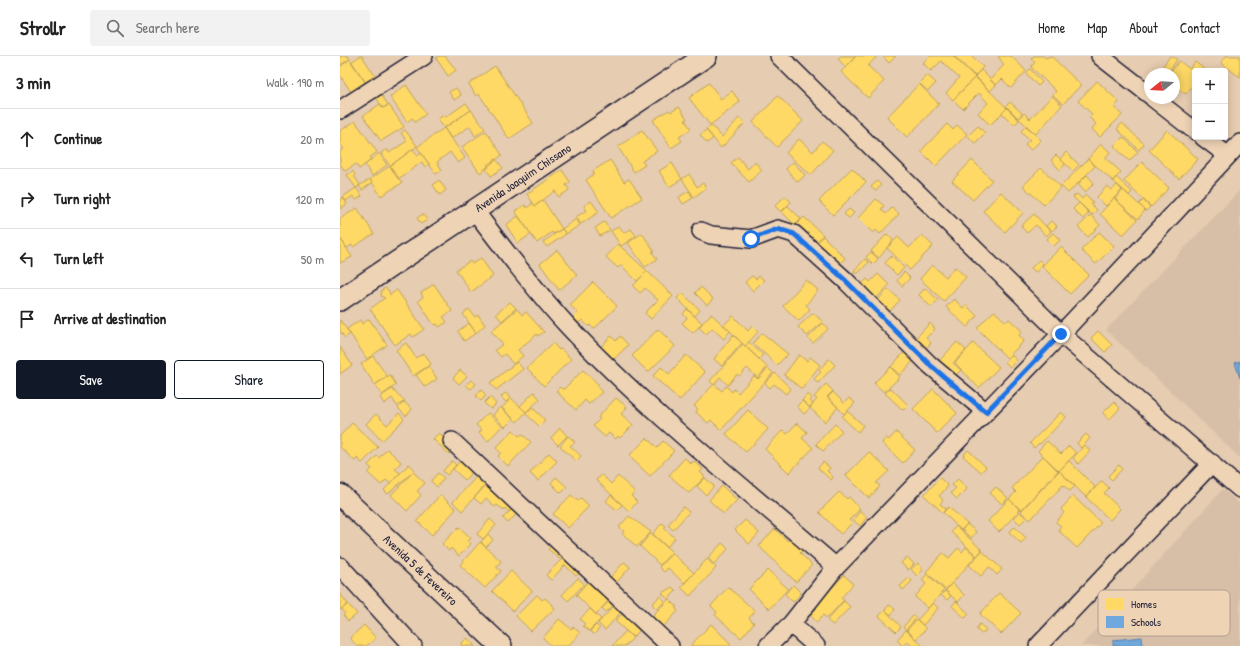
<!DOCTYPE html>
<html lang="en">
<head>
<meta charset="utf-8">
<style>
  body { margin:0; font-family:"Patrick Hand",sans-serif; background:#f2f2f2; color:#222 }
  .controls { position:absolute; right:12px; top:12px; display:grid; overflow:hidden; border-radius:4px; box-shadow:0 2px 10px #0003 }
  .controls button { width:36px; height:36px; display:grid; place-items:center; padding:0; border:0; border-bottom:1px solid #e0e0e0; background:#fff; color:#222; font:20px sans-serif }
  .compass { position:absolute; left:804px; top:12px; width:36px; height:36px; border-radius:50%; background:#fff; box-shadow:0 2px 10px #0003; rotate:252deg }
  .stop { position:absolute; width:12px; height:12px; margin:-9px; border:3px solid #1a73e8; border-radius:50%; background:#fff }
  .stop.end { background:#1a73e8; border-color:#fff; box-shadow:0 1px 4px #0008 }
  .list { margin:0; padding:0; list-style:none }
  h2 { display:flex; justify-content:space-between; align-items:center; height:52px; margin:0; padding:0 16px; font-size:17px }
  h2 small { font-size:13px; font-weight:400; color:#767676 }
  .list li { display:grid; grid-template-columns:26px 1fr auto; gap:12px; align-items:center; box-sizing:border-box; height:60px; padding:0 16px; border-top:1px solid #e0e0e0 }
  .list b { display:block; font-size:15px; white-space:nowrap }
  .list em { font-size:13px; font-style:normal; color:#767676 }
  .actions { display:flex; gap:8px; padding:12px 16px }
  .actions a { flex:1; padding:9px 0; border:1px solid #111827; border-radius:4px; text-align:center; font-size:14px; color:#111827 }
  .actions .main { background:#111827; color:#fff }
  .icon { flex:none; width:22px; height:22px; fill:none; stroke:currentColor; stroke-width:2; stroke-linecap:round; stroke-linejoin:round }
  .map { position:relative; flex:none; width:900px; height:590px; overflow:hidden }
  header { display:flex; align-items:center; gap:24px; box-sizing:border-box; height:56px; padding:0 20px; background:#fff; border-bottom:1px solid #e0e0e0 }
  header strong { font-size:19px }
  nav { display:flex; gap:22px; margin-inline-start:auto; font-size:14px }
  .search { width:280px; height:36px; background:#f2f2f2; display:flex; align-items:center; gap:10px; box-sizing:border-box; padding:0 14px; border-radius:4px; color:#767676; font-size:15px }
  main { display:flex }
  aside { flex:1; background:#fff }
  .map>svg:first-child { display:block }
  .built { fill:#d7bfa7 }
  .homes { fill:#ffd966; stroke:#bda259 }
  .schools { fill:#6fa8dc; stroke:#5880ac }
  .lines { fill:none; stroke-linecap:round; stroke-linejoin:round }
  .minor-casing { stroke:#22223b; stroke-width:20 }
  .tertiary-casing { stroke:#22223b; stroke-width:24 }
  .minor { stroke:#eed3b5; stroke-width:17 }
  .tertiary { stroke:#eed3b5; stroke-width:21 }
  .route { stroke:#1a73e8; stroke-width:5 }
  .labels { text-anchor:middle; stroke-width:4; stroke-linejoin:round; paint-order:stroke }
  .street-label { font-size:12px; fill:#22223b; stroke:#eed3b5 }
  .key { fill:#eed3b5; stroke:#b19e90; stroke-width:1 }
  .key-label { font-size:11px; fill:#22223b }
</style>
</head>
<body>
<header>
<strong>Strollr</strong>
<div class="search"><svg class="icon" aria-label="search" viewBox="0 0 24 24"><circle cx="10" cy="10" r="6"/><path d="M15 15l6 6"/></svg>Search here</div>
<nav><a>Home</a><a>Map</a><a>About</a><a>Contact</a></nav>
</header>
<main>
<aside>
<h2>3 min<small>Walk · 190 m</small></h2>
<ul class="list">
<li><svg class="icon" aria-label="ahead" viewBox="0 0 24 24"><path d="M12 20V5M6 11l6-6 6 6"/></svg><div><b>Continue</b></div><em>20 m</em></li>
<li><svg class="icon" aria-label="right" viewBox="0 0 24 24"><path d="M7 20v-9h11M14 6l5 5-5 5"/></svg><div><b>Turn right</b></div><em>120 m</em></li>
<li><svg class="icon" aria-label="left" viewBox="0 0 24 24"><path d="M17 20v-9H6M10 6l-5 5 5 5"/></svg><div><b>Turn left</b></div><em>50 m</em></li>
<li><svg class="icon" aria-label="arrive" viewBox="0 0 24 24"><path d="M6 21V4h12l-3 4 3 4H6"/></svg><div><b>Arrive at destination</b></div></li>
</ul>
<div class="actions"><a class="main">Save</a><a>Share</a></div>
</aside>
<div class="map">
<svg width="900" height="590" viewBox="0 0 900 590">
  <rect width="100%" height="100%" fill="#e6ccb0"/>
  <filter id="ink" filterUnits="userSpaceOnUse"><feTurbulence type="fractalNoise" baseFrequency=".025" numOctaves="2"/><feDisplacementMap in="SourceGraphic" scale="8" xChannelSelector="R" yChannelSelector="G"/><feConvolveMatrix kernelMatrix="1 2 1 2 8 2 1 2 1" color-interpolation-filters="sRGB"/></filter>
  <g filter="url(#ink)">
    <path class="built" d="M900,134V402L766,274Z
      M883,433L900,448V590H741Z"/>
    <path class="homes" d="M0,0H8L10,3L0,9Z
      M20,0H22L37,23L28,30L11,6Z
      M99,0H105L116,14L108,20L96,2Z
      M501,0H516L506,11L498,3Z
      M516,0H537L528,10L544,25L528,42L501,16Z
      M543,0H556L549,7Z
      M590,0H613L635,21L613,44L606,37L619,22L601,5L591,15L583,7Z
      M614,0H632L643,11L635,20Z
      M658,0H671L686,15L671,32L662,23L656,29L650,24L664,9Z
      M694,0H703L705,2L711,0L741,29L723,48L713,39L716,35L691,11L695,6L691,3Z
      M830,0L837,3L830,15L823,10Z
      M886,0H900V21L881,7Z
      M10,3L28,30L13,39L0,19V11Z
      M839,5L850,13L855,6L864,13L863,15H855V26L846,38L834,30V18H829Z
      M155,10L193,67L169,83L139,38L136,40L129,28Z
      M690,13L702,26L698,30L686,17Z
      M641,14L656,29L650,35L635,20Z
      M587,19L596,27L588,35L579,27Z
      M635,21L667,52L650,69L638,57L648,47L639,37L623,53L613,44Z
      M757,25L779,46L774,51L782,59L760,81L752,73L756,68L749,61L752,58L738,45Z
      M369,27L381,43L392,35L400,46L370,69L349,42Z
      M579,28L599,48L567,81L547,61Z
      M66,29L86,58L75,66L72,62L67,66L50,41Z
      M116,32L121,39L114,44L109,36Z
      M40,37L48,49L43,52L35,40Z
      M438,40L463,65L437,91L413,66Z
      M712,40L722,49L696,78L679,63L684,57L690,63Z
      M670,46L682,57L678,62L666,50Z
      M126,47L131,54L104,72L98,63L104,59L106,61Z
      M40,48L43,52L49,49L64,71L41,85L23,60Z
      M339,51L347,63L345,64L351,73L339,81L342,85L331,92L313,64L329,54L331,56Z
      M667,52L679,64L674,69L662,57Z
      M131,54L145,73L135,80L130,70L111,83L104,72Z
      M399,62L405,67L381,92L366,73L372,70L382,81Z
      M15,65L37,96L29,102L31,104L19,113L16,108L5,115L0,108V95L4,93L0,88V75Z
      M782,67L804,88L799,94L777,73Z
      M607,68L613,74L617,69L627,78L596,110L581,95Z
      M638,70L645,77L635,87L628,80Z
      M686,70L701,84L691,94L685,88L690,84L681,75Z
      M104,72L125,102L118,107L110,96L97,106L102,114L96,118L77,91Z
      M65,74L77,90L50,110L41,97L47,93L49,97L67,85L61,77Z
      M302,74L317,95L302,105L305,109L294,116L278,91Z
      M366,74L373,82L367,87L360,79Z
      M827,74L858,103L839,123L809,94Z
      M146,75L162,99L140,117L122,91Z
      M783,81L798,96L789,105L774,90Z
      M459,83L473,96L482,85L493,94L471,119L446,97Z
      M761,88L770,96L765,102L781,116L773,125L748,103Z
      M73,93L78,100L81,97L89,108L85,111L82,106L58,123L50,110Z
      M726,96L739,109L733,115L720,103Z
      M39,97L47,109L32,120L25,109Z
      M716,99L725,108L720,114L711,104Z
      M398,101L408,113L415,106L422,114L409,126L391,107Z
      M156,103L163,112L151,120L146,113L149,111L147,109Z
      M748,103L755,110L728,137L721,130Z
      M270,104L284,126L289,123L302,142L271,162L246,124L254,118L253,115Z
      M632,104L652,124L633,144L612,125Z
      M453,106L465,119L458,126L446,113Z
      M802,106L829,132L811,151L784,125Z
      M332,107L342,123L329,131L319,115Z
      M50,110L62,127L41,140L30,123Z
      M512,112L526,126L493,159L479,145Z
      M701,112L721,131L704,149L683,130Z
      M222,114L230,126L226,129L229,134L219,141L215,135L195,150L187,138Z
      M13,115L15,119L14,120L20,129L16,132L7,119Z
      M349,118L357,131L363,127L366,132L354,141L342,123Z
      M747,119L754,127L745,136L738,128Z
      M776,121L792,136L789,139L773,125Z
      M30,123L32,127L22,134L19,130Z
      M99,124L106,134L100,139L93,129Z
      M537,125L541,129L536,135L531,131Z
      M777,129L782,134L766,150L757,141L767,130L772,134Z
      M16,132L22,140L16,144L13,140L6,145L3,141Z
      M783,134L805,154L798,163L775,143Z
      M349,135L353,142L343,148L339,141Z
      M661,136L683,157L665,176L643,155Z
      M737,138L742,143L746,139L753,146L751,148L757,154L752,159L733,141Z
      M445,140L451,146L441,156L435,150Z
      M3,141L7,148L0,153V143Z
      M774,142L797,164L783,179L760,158Z
      M536,143L544,150L541,153L546,158L552,152L559,158L540,178L536,174L533,177L518,162Z
      M203,144L222,173L213,178L212,176L197,187L175,155L185,149L187,152L192,148V146L195,150Z
      M803,144L810,151L806,155L799,148Z
      M251,145L259,156L241,168L236,161L247,154L244,150Z
      M739,147L749,157L743,163L733,153Z
      M448,150L461,163L455,169L442,156Z
      M17,152L34,178L13,191L12,189L7,192L0,182V163Z
      M509,153L514,157L509,162L504,158Z
      M83,158L87,164L81,168L77,162Z
      M694,158L711,176L706,180L696,169L687,177L681,170Z
      M751,159L760,169L748,181L738,171Z
      M178,160L191,178L178,187L166,169Z
      M464,161L483,179L476,187L456,169Z
      M236,163L240,169L226,178L222,173Z
      M711,165L717,170L712,175L706,170Z
      M264,166L270,174L260,180L255,172Z
      M279,170L284,177L291,173L296,180L281,190L271,175Z
      M222,173L226,178L207,191L203,186Z
      M759,176L774,190L756,208L741,194Z
      M302,177L314,195L312,196L317,203L305,211L288,187Z
      M713,177L720,184L714,190L707,183Z
      M547,178L553,184L539,202L531,195Z
      M582,179L593,190L570,214L547,192L558,181L569,192Z
      M483,180L505,202L498,210L476,188Z
      M0,182L12,201L0,207Z
      M278,188L307,215L297,225L281,209L278,212L266,201Z
      M721,191L749,219L730,238L702,210Z
      M217,194L237,219L219,234L200,208Z
      M531,196L538,203L533,208L526,201Z
      M552,200L564,212L557,219L545,207Z
      M141,202L153,220L131,236L116,214L130,205L132,208Z
      M525,203L529,206L517,218L514,215Z
      M699,204L703,208L696,216L691,212Z
      M592,209L606,221L615,211L626,221L604,245L580,223Z
      M307,215L333,240L311,263L305,257L318,244L305,232L300,237L293,230Z
      M564,216L570,222L562,230L557,224Z
      M538,218L549,229L535,244L520,230L527,223L530,226Z
      M412,220L416,223L419,220L424,224L413,235L405,226Z
      M466,224L478,234L466,249L470,253L459,265L443,250Z
      M253,226L277,250L254,273L250,269L248,270L242,264L239,267L233,262L238,257L230,249Z
      M94,228L112,255L103,261L107,266L99,271L97,268L94,269L78,245L83,241L81,237Z
      M361,231L373,243L367,249L355,237Z
      M45,232L49,235L50,239L57,234L84,273L73,281L71,278L55,289L30,253L45,242L41,240L42,234Z
      M585,232L598,244L591,251L579,239Z
      M548,233L560,244L548,257L536,246Z
      M342,237L360,254L355,260L337,242Z
      M614,243L623,252L626,249L637,260L627,271L606,251Z
      M170,246L176,252L162,265L156,258Z
      M129,253L135,261L138,259L145,269L136,277L123,258Z
      M177,253L182,259L186,256L204,276L198,280L197,278L178,294L183,300L173,308L165,298L161,301L155,294L163,288L151,275Z
      M347,253L362,267L353,277L342,267L347,262L343,258Z
      M654,255L666,266L669,263L682,275L679,279L684,285L667,302L637,272Z
      M473,257L483,266L467,280L458,271Z
      M371,258L390,275L384,283L372,272L366,278L359,271Z
      M393,260L408,275L412,270L418,276L405,290L384,269Z
      M29,263L47,289L27,303L7,273L20,264L22,268Z
      M0,264L10,278L5,282L0,275Z
      M129,267L136,277L124,285L118,275Z
      M483,267L488,273L473,287L468,282Z
      M590,267L595,273L586,282L591,287L585,293L575,283Z
      M318,273L335,290L308,316L292,300Z
      M758,275L772,289L765,296L751,282Z
      M422,277L448,298L437,309L413,287Z
      M393,279L402,287L382,310L374,303Z
      M271,280L276,285L280,280L288,289L274,303L261,291Z
      M409,286L423,299L419,303L405,290Z
      M617,286L626,294L613,307L621,314L615,320L599,305Z
      M66,287L76,302L84,297L91,308L73,320L56,294Z
      M213,287L219,294L221,293L231,303L204,330L187,312Z
      M633,287L659,311L639,332L615,307Z
      M403,288L427,311L418,322L407,312L399,320L397,318L388,329L380,321L374,329L370,325Z
      M0,291L12,309L0,318Z
      M566,294L575,303L560,319L551,311Z
      M346,299L365,316L340,344L313,320L321,311L329,318Z
      M459,299L467,305L470,301L480,309L462,333L444,319Z
      M671,299L677,304L670,311L665,306Z
      M33,300L47,320L35,329L21,308Z
      M489,303L495,309L478,327L474,323L481,316L479,314Z
      M177,306L183,313L156,334L150,327Z
      M89,310L97,323L85,331L76,319Z
      M550,311L560,321L544,336L534,327Z
      M428,312L433,317L381,374L371,364L368,367L356,356L358,353L354,350L374,328L382,335L386,330L392,336L394,333L398,337L414,320L418,323Z
      M120,314L127,320L119,328L113,322Z
      M243,314L259,329L257,331L262,336L249,348L245,344L236,354L216,335L220,331L223,334Z
      M435,317L451,333L446,338L434,328L430,332L425,327Z
      M50,319L56,329L42,339L35,329Z
      M131,324L136,328L131,333L126,329Z
      M486,328L493,335L487,341L498,351L485,366L470,352L477,343L474,341Z
      M551,332L568,349L563,354L545,337Z
      M52,333L65,345L57,350L52,342L44,348L40,341Z
      M593,333L617,357L597,377L573,353Z
      M141,334L146,339L141,345L136,340Z
      M194,336L200,343L186,356L180,350Z
      M493,336L504,347L509,342L515,347L504,358L488,341Z
      M165,337L171,342L166,346L161,341Z
      M468,338L472,342L470,345L473,348L469,351L462,344Z
      M150,341L156,348L151,353L144,347Z
      M171,342L186,356L177,366L162,352Z
      M276,342L287,351L281,358L293,369L280,382L278,380L276,383L269,377L265,381L253,370L260,363L258,361Z
      M462,345L470,352L464,358L457,350Z
      M64,346L72,353L66,360L58,352Z
      M774,346L780,352L769,364L763,357Z
      M160,351L173,363L165,371L153,359Z
      M192,351L205,364L199,370L186,358Z
      M408,354L428,373L406,396L386,378Z
      M507,355L523,369L518,376L502,361Z
      M721,356L726,361L700,388L699,387L694,392L690,387Z
      M59,357L64,363L42,385L26,368L36,358L47,369Z
      M148,357L162,370L148,385L139,377L142,374L136,369Z
      M12,367L38,391L22,407L17,402L15,405L0,391V380Z
      M457,367L467,376L462,382L473,392L449,417L425,393L443,374L447,378Z
      M495,368L502,375L483,395L476,388Z
      M220,372L227,380L218,389L211,382Z
      M173,374L179,380L182,378L191,386L168,410L158,400L161,397L156,392Z
      M556,376L575,394L563,407L542,387L546,382L549,384Z
      M99,377L115,392L109,398L93,383Z
      M746,378L750,382L741,392L737,387Z
      M228,380L235,386L230,390L241,400L236,405L220,390Z
      M307,382L317,392L323,385L334,395L310,420L289,400Z
      M707,385L721,398L729,390L736,397L719,415L698,395Z
      M745,389L750,395L738,408L733,402Z
      M47,393L61,406L55,413L60,417L50,427L46,424L41,429L28,417L32,413L28,409L37,400L39,402Z
      M628,394L646,411L641,416L623,400Z
      M529,396L549,415L536,427L540,430L529,442L506,419Z
      M209,397L217,405L198,425L190,417Z
      M703,400L718,415L681,454L669,443L676,436L672,432Z
      M124,401L135,412L125,424L113,413Z
      M345,402L351,408L354,405L363,413L360,416L365,421L349,437L329,419Z
      M112,405L116,409L107,419L103,415Z
      M729,405L755,431L746,441L719,415Z
      M483,406L490,412L487,415L493,421L491,424L478,412Z
      M69,408L75,414L48,438L44,434Z
      M779,409L782,413L772,424L768,420Z
      M719,415L735,430L730,435L723,429L690,464L681,455Z
      M73,416L85,427L77,435L81,439L67,455L51,439Z
      M98,417L104,422L97,431L91,425Z
      M140,417L149,425L122,455L113,446Z
      M262,419L271,428L278,420L295,436L291,440L297,446L289,455L256,424Z
      M216,421L227,431L221,437L211,427Z
      M365,422L374,430L366,439L357,430Z
      M600,422L608,430L599,440L603,444L600,448L606,453L603,457L584,439Z
      M618,423L627,433L617,443L611,437L616,432L612,429Z
      M762,425L769,432L764,437L780,453L770,464L746,441Z
      M149,426L174,449L169,456L165,452L164,454L157,449L155,451L146,442L141,448L134,442Z
      M382,430L397,444L384,458L369,444Z
      M656,431L668,442L662,448L650,437Z
      M499,436L507,443L509,441L520,453L509,464L512,467L501,478L479,456Z
      M100,439L116,453L92,479L77,465Z
      M231,439L238,445L241,442L249,450L228,472L213,458Z
      M271,439L282,449L277,454L266,445Z
      M733,440L761,467L737,492L718,474L721,470L716,466L724,457L721,453Z
      M669,443L680,454L659,476L648,465Z
      M175,450L180,454L168,467L163,462Z
      M343,451L349,456L333,474L328,469Z
      M609,451L627,468L621,474L603,456Z
      M520,455L527,461L520,470L513,464Z
      M680,456L686,462L680,468L674,462Z
      M289,460L311,476L297,491L282,477L284,475L279,471Z
      M150,463L156,469L143,483L137,478Z
      M405,464L419,477L409,488L395,474Z
      M322,467L326,470L324,472L335,482L327,491L313,478Z
      M627,468L636,476L631,482L622,474Z
      M616,470L642,494L637,500L611,476Z
      M119,471L131,482L128,485L131,488L119,500L111,492L109,495L102,488Z
      M675,471L686,482L681,487L669,476Z
      M435,473L448,485L450,482L463,494L460,497L472,509L456,526L419,490Z
      M311,477L332,496L320,509L300,490Z
      M148,478L153,484L146,491L141,486Z
      M140,486L161,505L156,511L161,515L145,532L120,509Z
      M214,486L226,497L220,503L208,493Z
      M382,487L388,493L374,508L368,502Z
      M626,491L636,500L606,534L586,516L603,497L609,502L618,492L622,496Z
      M642,495L662,513L657,519L649,511L641,520L629,509Z
      M332,497L354,517L344,527L328,512L324,516L319,511Z
      M227,498L243,513L236,520L225,509L211,524L206,519Z
      M567,501L574,508L568,514L561,507Z
      M367,503L376,512L350,540L341,531Z
      M284,506L290,511L276,527L270,522Z
      M578,507L583,514L577,520L571,513Z
      M428,514L448,533L429,553L409,533Z
      M171,515L192,535L173,555L152,535Z
      M587,518L604,534L588,552L575,541L586,528L582,524Z
      M504,519L513,528L501,542L504,544L487,562L483,559L477,566L470,559L477,552L475,550Z
      M238,522L244,528L228,545L222,539Z
      M251,522L272,541L256,558L236,539Z
      M569,522L572,525L563,534L560,530Z
      M612,527L624,539L618,546L605,534Z
      M453,529L461,537L453,546L445,538Z
      M332,531L336,535L328,543L322,537Z
      M388,531L415,555L409,562L414,567L401,582L375,559L377,556L371,550Z
      M605,535L611,540L607,544L601,539Z
      M659,537L681,557L661,578L640,558Z
      M0,538L8,548L0,554Z
      M197,539L202,544L205,542L215,552L191,575L176,560Z
      M320,540L325,545L317,553L312,548Z
      M273,542L277,546L266,556L262,552Z
      M329,543L337,551L335,552L338,555L322,572L311,561Z
      M504,545L510,551L493,569L487,564Z
      M616,545L629,558L625,562L612,550Z
      M593,547L598,552L583,569L577,564Z
      M8,548L17,558L8,565L3,559L5,557L2,553Z
      M549,549L555,553L551,559L545,554Z
      M273,551L280,557L265,574L258,567Z
      M250,553L261,563L249,575L243,570L245,568L240,563Z
      M545,554L561,571L556,576L539,560Z
      M285,555L303,571L293,581L275,565Z
      M573,560L576,562L566,574L563,571Z
      M219,563L231,573L233,571L240,577L228,590H212L203,582Z
      M577,563L586,573L576,583L567,574Z
      M371,568L391,588L389,590H352L351,589Z
      M640,568L646,574L642,578L636,573Z
      M24,569L36,582L26,590H17L10,582Z
      M256,569L260,572L254,578L250,575Z
      M566,574L583,590H572L567,585L563,590L557,584Z
      M286,575L293,582L285,590H272Z
      M127,582L135,590H122L121,588Z"/>
    <path class="schools" d="M900,305V322L895,307Z
      M802,581L803,590H773V584Z"/>
    <g class="lines">
      <g class="minor-casing">
        <path id="minor" d="M439,0L721,278L900,433
          M760,0L810,39
          M813,42L855,75
          M0,54L84,0
          M863,81L887,99
          M135,155C164,193 193,232 226,268C308,356 405,432 496,511
          M361,175L371,179L411,183L438,173L454,178L504,223L590,309L646,356
          M112,385L330,590
          M0,510L73,590
          M451,568L476,590
          M428,590L451,568L496,511L721,278L900,87
          M698,590L872,407"/>
      </g>
      <g class="tertiary-casing">
        <g id="tertiary">
          <path id="s1" d="M0,244L366,0"/>
          <path id="s2" d="M0,439L161,590"/>
        </g>
      </g>
      <use href="#minor" class="minor"/>
      <use href="#tertiary" class="tertiary"/>
    </g>
  </g>
  <g class="lines" filter="url(#ink)">
    <path class="route" d="M411,183L438,173L454,178L504,223L590,309L646,356L721,278"/>
  </g>
  <g class="labels">
    <g class="street-label">
      <text dy="4" stroke="none"><textPath href="#s1" startOffset="220">Avenida Joaquim Chissano</textPath></text>
      <text dy="4" stroke="none"><textPath href="#s2" startOffset="110">Avenida 5 de Fevereiro</textPath></text>
    </g>
  </g>
  <rect x="758" y="534" width="132" height="46" rx="6" class="key"/>
  <rect x="766" y="542" width="18" height="12" fill="#ffd966"/>
  <rect x="766" y="560" width="18" height="12" fill="#6fa8dc"/>
  <g class="key-label">
    <text x="791" y="552">Homes</text>
    <text x="791" y="570">Schools</text>
  </g>
</svg>
<div class="controls">
<button>+</button>
<button>−</button>
</div>
<svg class="compass" viewBox="-18 -18 36 36"><path d="M0-13l5 13h-10z" fill="#e53935"/><path d="M0 13l5-13h-10z" fill="#767676"/></svg>
<div class="stop" style="left:411px;top:183px"></div>
<div class="stop end" style="left:721px;top:278px"></div>
</div>
</main>
</body>
</html>
